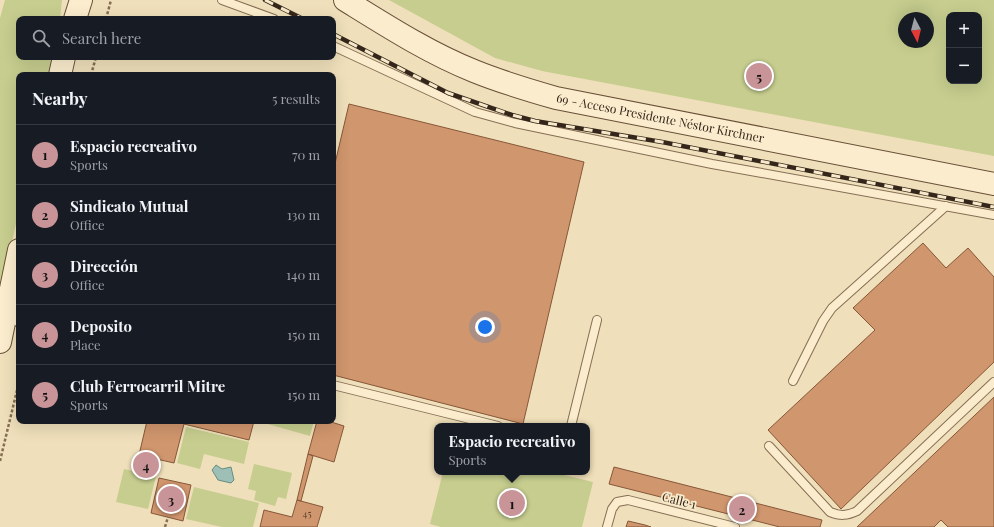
<!DOCTYPE html>
<html lang="en">
<head>
<meta charset="utf-8">
<style>
  body { margin:0; font-family:"Playfair Display",serif; background:#20242c; color:#f1f3f6 }
  .controls { position:absolute; right:12px; top:12px; display:grid; overflow:hidden; border-radius:8px; box-shadow:0 4px 16px #0002 }
  .controls button { width:36px; height:36px; display:grid; place-items:center; padding:0; border:0; border-bottom:1px solid #363941; background:#171b24; color:#f1f3f6; font:20px sans-serif }
  .compass { position:absolute; left:898px; top:12px; width:36px; height:36px; border-radius:50%; background:#171b24; box-shadow:0 4px 16px #0002; rotate:173deg }
  .you { position:absolute; left:485px; top:327px; width:14px; height:14px; margin:-10px; border:3px solid #fff; border-radius:50%; background:#1a73e8; box-shadow:0 0 0 6px #1a73e833 }
  .badge { display:grid; place-items:center; width:26px; height:26px; border-radius:50%; background:#c99497; color:#111; font-size:13px; font-weight:700 }
  .pin { position:absolute; translate:-50% -50%; border:2px solid #fff; box-shadow:0 1px 4px #0006 }
  .popup { position:absolute; left:434px; top:423px; width:156px; height:52px; box-sizing:border-box; display:grid; place-content:center; border-radius:8px; background:#171b24; filter:drop-shadow(0 1px 3px #0005); font-size:13px; white-space:nowrap; color:#9ea1a6 }
  .popup b { font-size:15px; color:#f1f3f6 }
  .popup::after { content:''; position:absolute; left:50%; top:100%; margin-left:-8px; border:8px solid transparent; border-top-color:#171b24 }
  .list { margin:0; padding:0; list-style:none }
  h2 { display:flex; justify-content:space-between; align-items:center; height:52px; margin:0; padding:0 16px; font-size:17px }
  h2 small { font-size:13px; font-weight:400; color:#9ea1a6 }
  .list li { display:grid; grid-template-columns:26px 1fr auto; gap:12px; align-items:center; box-sizing:border-box; height:60px; padding:0 16px; border-top:1px solid #363941 }
  .list b { display:block; font-size:15px; white-space:nowrap }
  .list p { margin:0; font-size:13px; white-space:nowrap; color:#9ea1a6 }
  .list em { font-size:13px; font-style:normal; color:#9ea1a6 }
  .icon { flex:none; width:22px; height:22px; fill:none; stroke:currentColor; stroke-width:2; stroke-linecap:round; stroke-linejoin:round }
  .map { position:relative; flex:none; width:994px; height:527px; overflow:hidden }
  .search { position:absolute; background:#171b24; box-shadow:0 4px 16px #0002; left:16px; top:16px; width:320px; height:44px; display:flex; align-items:center; gap:10px; box-sizing:border-box; padding:0 14px; border-radius:8px; color:#9ea1a6; font-size:15px }
  .panel { position:absolute; background:#171b24; box-shadow:0 4px 16px #0002; left:16px; top:72px; width:320px; height:352px; border-radius:8px }
  .map>svg:first-child { display:block }
  .green { fill:#c6cd8e; fill-rule:evenodd }
  .water { fill:#9ebfb6; stroke:#668d83 }
  .building { fill:#d0966d; stroke:#865739 }
  .lines { fill:none; stroke-linecap:round; stroke-linejoin:round }
  .lane-casing { stroke:#866e54; stroke-width:10 }
  .secondary-casing { stroke:#684f37; stroke-width:24 }
  .path { stroke:#866e54; stroke-width:2.5; stroke-dasharray:3 2; stroke-linecap:butt }
  .lane { stroke:#faeccd; stroke-width:8 }
  .secondary { stroke:#faeccd; stroke-width:22 }
  .rail-casing { stroke:#34261a; stroke-width:4.5 }
  .rail { stroke:#f7e9c9; stroke-width:3; stroke-dasharray:9; stroke-linecap:butt }
  .labels { text-anchor:middle; stroke-width:3.5; stroke-linejoin:round; paint-order:stroke }
  .number-label { font-size:10px; fill:#5b422f }
  .street-label { font-size:12px; fill:#34261a; stroke:#f7e9c9 }
</style>
</head>
<body>
<div class="map">
<svg width="994" height="527" viewBox="0 0 994 527">
  <rect width="100%" height="100%" fill="#efdfba"/>
  <path class="green" d="M5,0H62L60,19H19V57H55L51,75H19V210L0,296V18Z
    M389,0H994V156L542,71L495,58ZM949,15H979V81H949ZM904,18H928V42H904Z
    M257,421H314L310,436Z
    M186,427L249,442L244,464L204,454L200,469L177,463Z
    M254,464L292,473L286,499L278,497L275,506L254,500L256,491L248,489Z
    M124,469L156,476L148,509L116,502Z
    M443,472H552L593,482L582,527H441L430,524Z
    M194,487L259,503L253,527H222L186,519Z"/>
  <path class="water" d="M216,465L222,469L231,467L234,480L231,483L218,480L212,470Z"/>
  <path class="building" d="M349,104L584,162L523,424L333,375V172Z
    M923,243L946,268L968,248L994,277V362L841,509L768,430L875,330L853,308Z
    M994,397V527H948L941,520L934,527H857Z
    M147,421H254L249,440L184,424L174,463L139,455Z
    M317,421H328L344,426L334,462L308,454Z
    M308,454L313,456L301,501L297,500Z
    M139,459L155,462L153,471L137,467Z
    M614,467L822,520L820,527H780L609,484Z
    M159,478L191,485L183,521L151,513Z
    M297,500L323,507L317,527H260L264,510L292,517Z
    M628,521L645,525L651,527H626Z"/>
  <g class="lines">
    <g class="lane-casing">
      <path id="lane" d="M222,0L274,19
        M333,46L475,112L515,123L712,164L994,215
        M8,313L19,323
        M793,381L823,321L832,308L946,206
        M333,385L498,426
        M571,426L597,320
        M769,446L830,512C840,516 847,516 857,511L994,382
        M607,527L612,509L617,502L628,500L735,527"/>
    </g>
    <g class="secondary-casing">
      <g id="secondary">
        <path id="s1" d="M345,0C387,26 429,53 474,71C501,82 528,90 556,98L994,184"/>
        <path d="M75,19L81,0"/>
        <path d="M60,75L64,57"/>
        <path d="M0,342L19,250"/>
      </g>
    </g>
    <path class="path" d="M106,19L111,0
      M91,75L96,57
      M0,461L19,382
      M165,527L168,517"/>
    <use href="#lane" class="lane"/>
    <use href="#secondary" class="secondary"/>
    <g class="rail-casing">
      <path id="rail" d="M265,0L303,19
        M333,34L448,93L512,115L535,121L662,142L994,207"/>
    </g>
    <use href="#rail" class="rail"/>
  </g>
  <g class="labels">
    <g class="number-label">
      <text x="307" y="517">45</text>
    </g>
    <g class="street-label">
      <text dy="4" stroke="none"><textPath href="#s1" startOffset="340">69 - Acceso Presidente Néstor Kirchner</textPath></text>
      <text transform="translate(679 501) rotate(14)" y="4">Calle 1</text>
    </g>
  </g>
</svg>
<div class="controls">
<button>+</button>
<button>−</button>
</div>
<svg class="compass" viewBox="-18 -18 36 36"><path d="M0-13l5 13h-10z" fill="#e53935"/><path d="M0 13l5-13h-10z" fill="#9ea1a6"/></svg>
<div class="you"></div>
<div class="pin badge" style="left:512px;top:503px">1</div>
<div class="popup"><b>Espacio recreativo</b>Sports</div>
<div class="pin badge" style="left:742px;top:509px">2</div>
<div class="pin badge" style="left:171px;top:499px">3</div>
<div class="pin badge" style="left:146px;top:465px">4</div>
<div class="pin badge" style="left:759px;top:76px">5</div>
<div class="search"><svg class="icon" aria-label="search" viewBox="0 0 24 24"><circle cx="10" cy="10" r="6"/><path d="M15 15l6 6"/></svg>Search here</div>
<section class="panel">
<h2>Nearby<small>5 results</small></h2>
<ul class="list">
<li><span class="badge">1</span><div><b>Espacio recreativo</b><p>Sports</p></div><em>70 m</em></li>
<li><span class="badge">2</span><div><b>Sindicato Mutual</b><p>Office</p></div><em>130 m</em></li>
<li><span class="badge">3</span><div><b>Dirección</b><p>Office</p></div><em>140 m</em></li>
<li><span class="badge">4</span><div><b>Deposito</b><p>Place</p></div><em>150 m</em></li>
<li><span class="badge">5</span><div><b>Club Ferrocarril Mitre</b><p>Sports</p></div><em>150 m</em></li>
</ul>
</section>
</div>
</body>
</html>
